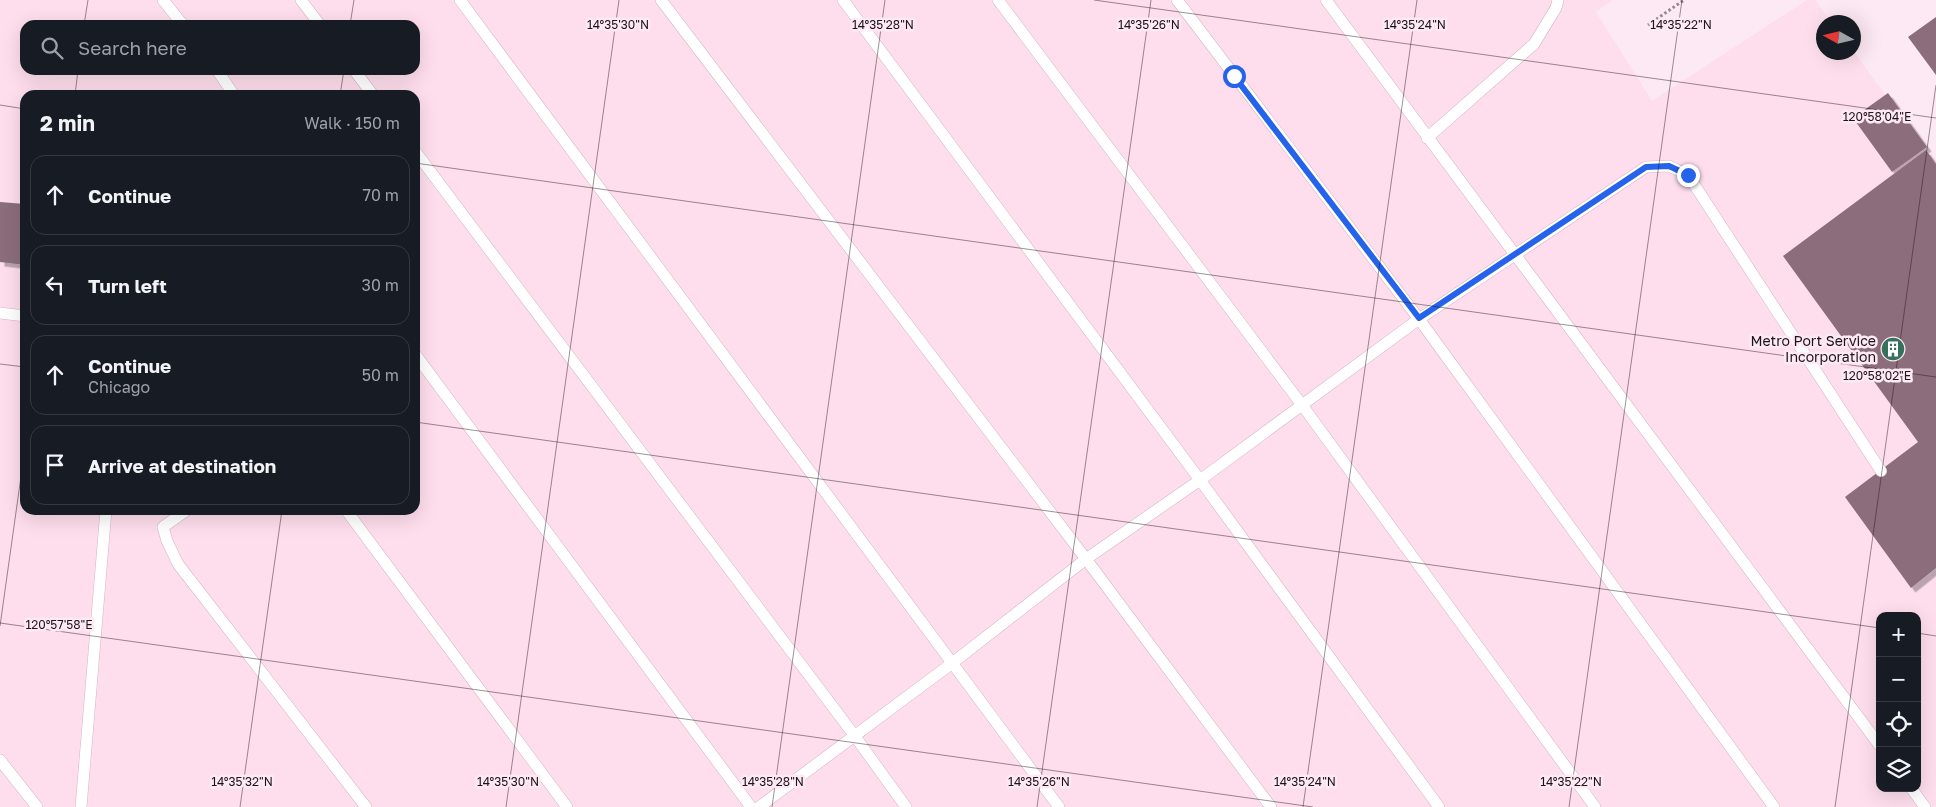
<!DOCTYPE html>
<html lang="en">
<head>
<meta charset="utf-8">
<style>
  body { margin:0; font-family:"Golos Text",sans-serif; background:#242831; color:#f1f3f6 }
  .controls { position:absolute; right:15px; bottom:15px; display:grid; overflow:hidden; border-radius:10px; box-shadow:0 5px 20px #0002 }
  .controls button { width:45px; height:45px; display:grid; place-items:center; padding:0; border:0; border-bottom:1px solid #363941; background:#171b24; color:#f1f3f6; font:25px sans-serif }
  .compass { position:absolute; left:1816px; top:15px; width:45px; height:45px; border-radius:50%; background:#171b24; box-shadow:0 5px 20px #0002; rotate:278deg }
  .stop { position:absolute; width:15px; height:15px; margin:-11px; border:4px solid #2563eb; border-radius:50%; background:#fff }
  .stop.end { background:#2563eb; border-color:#fff; box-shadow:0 1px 5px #0008 }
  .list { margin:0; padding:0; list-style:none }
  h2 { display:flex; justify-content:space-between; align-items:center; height:65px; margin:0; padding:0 20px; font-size:21px }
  h2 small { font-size:16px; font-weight:400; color:#9ea1a6 }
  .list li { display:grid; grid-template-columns:32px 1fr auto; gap:15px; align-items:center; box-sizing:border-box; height:80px; margin:0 10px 10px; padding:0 10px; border:1px solid #363941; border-radius:15px }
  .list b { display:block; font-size:19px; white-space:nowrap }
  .list p { margin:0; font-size:16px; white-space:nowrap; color:#9ea1a6 }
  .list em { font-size:16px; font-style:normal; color:#9ea1a6 }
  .icon { flex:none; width:28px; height:28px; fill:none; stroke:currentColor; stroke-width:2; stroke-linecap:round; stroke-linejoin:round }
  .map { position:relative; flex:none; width:1936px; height:807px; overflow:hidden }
  .search { position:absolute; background:#171b24; box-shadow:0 5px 20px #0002; left:20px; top:20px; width:400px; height:55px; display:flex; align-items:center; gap:12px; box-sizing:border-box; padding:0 18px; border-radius:15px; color:#9ea1a6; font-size:19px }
  .panel { position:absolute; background:#171b24; box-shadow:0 5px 20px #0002; left:20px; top:90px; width:400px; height:425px; border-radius:15px }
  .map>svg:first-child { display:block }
  .built { fill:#fedded; fill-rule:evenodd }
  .building { fill:#8b6d7c; filter:url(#shadow) }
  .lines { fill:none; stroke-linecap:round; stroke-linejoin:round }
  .lane-casing { stroke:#d4b4c4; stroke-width:12 }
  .path { stroke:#96868e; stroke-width:3; stroke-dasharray:2.5 2.5; stroke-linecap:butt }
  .lane { stroke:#fff; stroke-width:11 }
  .route { stroke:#2563eb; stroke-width:6 }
  .ticks { fill:none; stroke:#1e1318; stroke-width:1; stroke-opacity:0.45 }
  .labels { text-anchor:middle; stroke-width:5; stroke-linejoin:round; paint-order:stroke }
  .poi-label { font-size:14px; fill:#1e1318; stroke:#fde9f3; text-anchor:end }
  .ticks-label { font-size:12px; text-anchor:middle; fill:#1e1318; stroke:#fde9f3; stroke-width:5; stroke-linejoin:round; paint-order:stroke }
</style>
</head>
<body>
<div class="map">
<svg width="1936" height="807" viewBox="0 0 1936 807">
  <defs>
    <filter id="shadow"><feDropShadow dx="4.5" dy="4.5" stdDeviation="0" flood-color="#0004"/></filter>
  </defs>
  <rect width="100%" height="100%" fill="#fde9f3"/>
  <path class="built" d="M0,0H1612L1596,12L1652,101L1807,0H1815L1831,22H1824V52H1854L1936,164V807H0ZM25,25H415V70H25ZM25,95H415V510H25ZM1880,616H1917V788H1880Z"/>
  <path class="building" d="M1936,17V75L1908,37Z
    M1888,93L1927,147L1892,172L1853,118Z
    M1926,150L1936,164V568L1911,588L1845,497L1918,442L1783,256Z
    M0,202L25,204V265L0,262Z"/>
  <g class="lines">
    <g class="lane-casing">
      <path id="lane" d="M163,0L183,25
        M301,0L320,25
        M460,0L1059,807
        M661,0L1086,559L1271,807
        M843,0L1200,480L1439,807
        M998,0L1302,405L1595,807
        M1177,0L1419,319L1774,807
        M1326,0L1880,746
        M217,70L234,95
        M354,70L373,95
        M1427,138L1534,44L1556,8L1558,0
        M415,151L854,735L906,807
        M0,313L25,316
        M415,354L751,807
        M187,510L163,527L167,541L178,564L366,807
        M346,510L567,807
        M0,760L37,807
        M1911,788L1925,807
        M81,807L106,510
        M759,807L951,664L1086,559L1200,480L1419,319L1646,167L1669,166L1688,175L1881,471"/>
    </g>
    <path class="path" d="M1648,25L1684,0"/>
    <use href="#lane" class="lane"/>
  </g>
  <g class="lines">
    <path class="route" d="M1234,76L1419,318L1646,167L1669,166L1688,175"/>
  </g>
  <path class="ticks" d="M1094,0L1936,118M84,25L88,0M350,25L354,0M75,95L78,70M340,95L344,70M0,105L25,109M415,163L1936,377M0,364L25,367M415,422L1880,628M0,623L1313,807M0,626L25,448M1917,633L1936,636M240,807L282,510M506,807L619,0M772,807L885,0M1037,807L1151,0M1303,807L1417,0M1569,807L1682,0M1835,807L1936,85"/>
  <defs>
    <g id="building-disc" transform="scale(1.25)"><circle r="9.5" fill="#36715b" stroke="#fde9f3"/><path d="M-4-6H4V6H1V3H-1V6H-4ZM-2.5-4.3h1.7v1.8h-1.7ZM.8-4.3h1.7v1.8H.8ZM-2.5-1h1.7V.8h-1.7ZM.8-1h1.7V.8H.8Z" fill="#fff"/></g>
  </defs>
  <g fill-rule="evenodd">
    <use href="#building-disc" x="1893" y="349"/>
  </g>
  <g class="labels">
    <g class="poi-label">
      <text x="1876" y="346">Metro Port Service<tspan x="1876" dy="16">Incorporation</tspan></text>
    </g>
  </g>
  <g class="ticks-label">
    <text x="618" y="29">14°35'30"N</text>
    <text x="883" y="29">14°35'28"N</text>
    <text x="1149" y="29">14°35'26"N</text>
    <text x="1415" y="29">14°35'24"N</text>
    <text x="1681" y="29">14°35'22"N</text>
    <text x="1877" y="121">120°58'04"E</text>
    <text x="1877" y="380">120°58'02"E</text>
    <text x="59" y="629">120°57'58"E</text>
    <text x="242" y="786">14°35'32"N</text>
    <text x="508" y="786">14°35'30"N</text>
    <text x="773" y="786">14°35'28"N</text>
    <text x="1039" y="786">14°35'26"N</text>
    <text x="1305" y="786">14°35'24"N</text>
    <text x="1571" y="786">14°35'22"N</text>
  </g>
</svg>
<div class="controls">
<button>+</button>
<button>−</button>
<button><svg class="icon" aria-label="locate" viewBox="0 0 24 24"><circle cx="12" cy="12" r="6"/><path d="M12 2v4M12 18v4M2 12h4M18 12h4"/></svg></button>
<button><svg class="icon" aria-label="layers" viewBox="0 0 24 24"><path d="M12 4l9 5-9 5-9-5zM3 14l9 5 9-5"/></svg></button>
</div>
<svg class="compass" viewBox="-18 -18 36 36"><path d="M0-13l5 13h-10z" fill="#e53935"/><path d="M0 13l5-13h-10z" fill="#9ea1a6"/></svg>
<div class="stop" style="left:1234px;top:76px"></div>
<div class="stop end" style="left:1688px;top:175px"></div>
<div class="search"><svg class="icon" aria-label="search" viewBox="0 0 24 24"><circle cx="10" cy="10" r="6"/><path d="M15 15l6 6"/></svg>Search here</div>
<section class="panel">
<h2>2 min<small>Walk · 150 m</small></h2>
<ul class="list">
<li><svg class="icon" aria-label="ahead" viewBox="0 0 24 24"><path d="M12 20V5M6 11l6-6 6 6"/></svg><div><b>Continue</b></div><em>70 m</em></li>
<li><svg class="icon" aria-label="left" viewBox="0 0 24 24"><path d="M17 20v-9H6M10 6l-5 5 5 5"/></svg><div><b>Turn left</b></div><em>30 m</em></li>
<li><svg class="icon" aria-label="ahead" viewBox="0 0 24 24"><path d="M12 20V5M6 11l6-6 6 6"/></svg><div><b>Continue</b><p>Chicago</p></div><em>50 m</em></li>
<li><svg class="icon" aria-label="arrive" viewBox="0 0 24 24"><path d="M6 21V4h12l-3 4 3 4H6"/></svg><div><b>Arrive at destination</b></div></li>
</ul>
</section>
</div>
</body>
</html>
